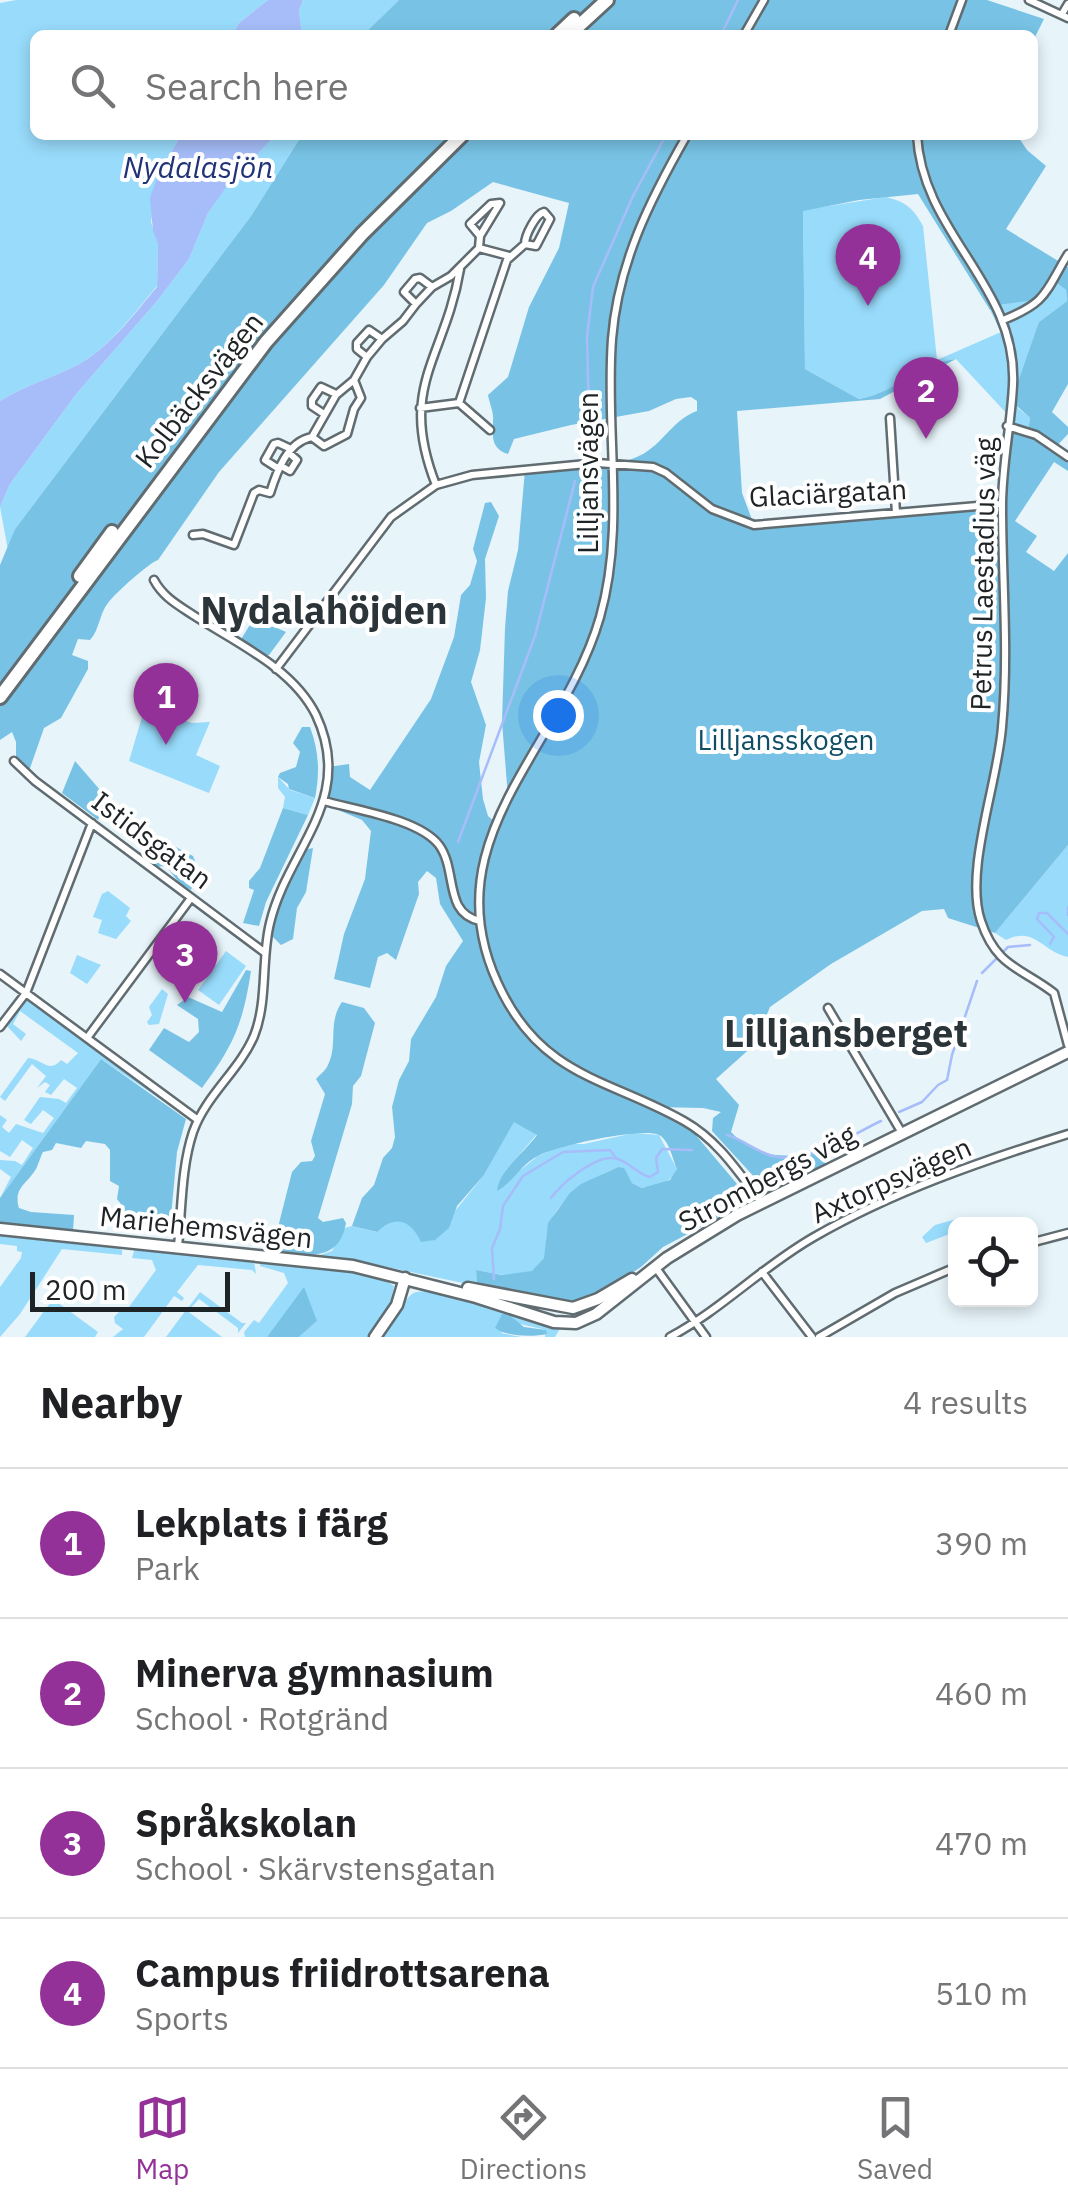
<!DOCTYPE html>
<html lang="en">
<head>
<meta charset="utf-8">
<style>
  body { margin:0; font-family:"IBM Plex Sans",sans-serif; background:#f2f2f2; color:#202124 }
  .controls { position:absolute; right:30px; bottom:30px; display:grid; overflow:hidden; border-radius:15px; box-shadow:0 5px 15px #0003 }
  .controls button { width:90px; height:90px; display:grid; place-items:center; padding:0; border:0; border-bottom:2px solid #e0e0e0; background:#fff; color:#202124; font:50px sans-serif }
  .scale { position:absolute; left:30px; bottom:25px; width:200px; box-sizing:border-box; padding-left:10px; border:5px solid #1e2325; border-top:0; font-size:28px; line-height:35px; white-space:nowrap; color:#1e2325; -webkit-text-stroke:8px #fff; paint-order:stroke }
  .you { position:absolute; left:558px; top:715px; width:35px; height:35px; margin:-25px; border:8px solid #fff; border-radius:50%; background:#1a73e8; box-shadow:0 0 0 15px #1a73e833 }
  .badge { display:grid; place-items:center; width:65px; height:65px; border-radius:50%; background:#933198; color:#fff; font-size:32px; font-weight:700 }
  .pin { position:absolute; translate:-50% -82px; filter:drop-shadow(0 2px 5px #0008) }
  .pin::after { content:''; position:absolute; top:52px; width:35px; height:30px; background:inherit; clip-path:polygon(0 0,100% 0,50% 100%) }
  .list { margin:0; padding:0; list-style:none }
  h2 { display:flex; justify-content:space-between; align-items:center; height:130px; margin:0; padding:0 40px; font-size:42px }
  h2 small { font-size:32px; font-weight:400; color:#757577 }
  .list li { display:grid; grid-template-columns:65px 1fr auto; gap:30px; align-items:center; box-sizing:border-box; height:150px; padding:0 40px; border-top:2px solid #e0e0e0 }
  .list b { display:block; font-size:38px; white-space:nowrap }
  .list p { margin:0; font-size:32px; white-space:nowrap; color:#757577 }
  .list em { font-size:32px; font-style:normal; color:#757577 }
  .icon { flex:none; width:55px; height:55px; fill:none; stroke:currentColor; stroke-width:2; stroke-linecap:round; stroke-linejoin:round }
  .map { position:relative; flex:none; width:1068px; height:1337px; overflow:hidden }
  .search { position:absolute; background:#fff; box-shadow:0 5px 15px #0003; left:30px; right:30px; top:30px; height:110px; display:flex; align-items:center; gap:25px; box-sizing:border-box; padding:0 35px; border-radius:15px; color:#757577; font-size:38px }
  .sheet { height:730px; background:#fff }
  nav { display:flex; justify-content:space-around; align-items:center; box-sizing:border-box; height:140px; border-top:2px solid #e0e0e0; background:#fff; font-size:28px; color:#757577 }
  nav a { display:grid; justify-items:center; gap:5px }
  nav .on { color:#933198 }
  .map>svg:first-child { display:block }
  .green { fill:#98dbfb }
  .forest { fill:#78c3e5; fill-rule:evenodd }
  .water { fill:#a6bdf9 }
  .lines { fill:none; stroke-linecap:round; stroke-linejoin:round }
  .stream { stroke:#a6bdf9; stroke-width:2.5 }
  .street-casing { stroke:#616c71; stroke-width:11 }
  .secondary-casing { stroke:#616c71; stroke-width:15 }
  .highway-casing { stroke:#616c71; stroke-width:18 }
  .street { stroke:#fff; stroke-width:6 }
  .secondary { stroke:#fff; stroke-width:10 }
  .highway { stroke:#fff; stroke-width:12 }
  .labels { text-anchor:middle; stroke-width:8; stroke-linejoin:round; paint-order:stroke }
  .street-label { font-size:28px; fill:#1e2325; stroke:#fff }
  .park-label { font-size:28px; fill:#104e66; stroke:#fff }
  .water-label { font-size:30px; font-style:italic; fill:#203377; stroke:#fff }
  .district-label { font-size:38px; font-weight:bold; fill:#2a3439; stroke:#fff }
</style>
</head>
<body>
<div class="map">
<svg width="1068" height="1337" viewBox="0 0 1068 1337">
  <rect width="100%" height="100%" fill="#e7f4fa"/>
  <path class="green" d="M16,0H268L239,23L232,35H35V135H181L158,175L151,222L158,244L157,286C134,313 111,346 79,364C53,378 25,385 0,401V3Z
    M303,0H399L363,35H302L299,11Z
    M276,135H302L251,216L15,529L8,550L0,507L10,484L77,393L158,300L189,259L208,213L229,182Z
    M886,197C906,202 913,208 923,226L937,360L1001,332L990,310L996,305L1056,281L1066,290L1067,301L1039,322L1018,408L1030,418L1028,432L1007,426L1009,416L956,359C920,362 895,393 859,399L805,369L803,210Z
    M151,709L192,723L210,722L196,755L220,766L209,793L129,761L142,717Z
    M278,777L290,790L315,798L308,815L283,808L285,797L278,788Z
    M1068,845V957C1041,951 1035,926 1006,940L995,933Z
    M108,891L130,908L126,916L131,921L116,939L98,933L102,920L93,917L102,894Z
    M226,951L246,966L219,1005L198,990Z
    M77,955L101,965L87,984L70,973Z
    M162,989L168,994L159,1024L149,1025L147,1022L152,1015L149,1007Z
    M25,998L187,1117L101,1059L0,1198L11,1177L0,1169V1160L15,1161L22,1165L33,1148L22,1140L10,1157L0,1151V1115L7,1120L2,1127L9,1133L16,1124L43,1133L54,1118L43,1110L31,1124L24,1120L40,1097L59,1099L66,1103L77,1088L64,1079L51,1095L45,1092L50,1085L45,1082L37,1088L46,1076L32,1064L5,1101L0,1097L28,1058C42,1059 49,1074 61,1060L67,1064L78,1053L20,1011L13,1024L26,1034L21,1041L6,1025Z
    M514,1121L537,1134L506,1170L519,1171L538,1156L566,1144H584L634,1133L659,1135L677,1169C671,1184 656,1186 642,1188L632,1183L618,1167C591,1179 568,1191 552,1218C545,1230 547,1242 545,1255C538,1285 497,1274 476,1270L477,1286L373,1264L314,1257L332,1251L345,1228L352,1226L376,1232C389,1219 402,1216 415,1230L449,1228L451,1216L484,1175Z
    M960,1218L962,1224H956L955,1232L926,1243L922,1237L935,1225Z
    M0,1234L113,1246L122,1250V1255L62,1249L20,1314L0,1337V1287L21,1258L22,1252L17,1251V1246L0,1244Z
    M135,1248L247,1259L254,1261L256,1274L252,1270L198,1265L177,1292L184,1298L182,1301L174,1296L144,1337H113L123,1329L115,1323L114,1317L122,1309L126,1311L156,1270L152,1260L132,1258Z
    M260,1261C301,1265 360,1262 394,1286L386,1324C397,1316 402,1302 412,1294C430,1280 534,1323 561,1327L555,1337H545L546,1330L516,1323L501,1333L521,1337H299L317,1321L286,1314L267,1337H245L244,1332L254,1320L259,1323L288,1283L284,1273L260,1266Z
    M200,1292L242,1323H246L238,1333V1328L199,1299L190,1309L188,1308Z
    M53,1299L98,1332L95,1337H25Z
    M186,1310L222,1337H166Z"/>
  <path class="forest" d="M399,0H987L1044,19L1033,41V35H363Z
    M302,135H1017L1027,150L1046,166L1006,229L1068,267V384L1052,412L1068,427V434L1052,451L1068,463V471L1054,462L1015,521L1037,536L1026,552L1054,571L1068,553V845L995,933L948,918L944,909L922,911L831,964L770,1007L754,1045L716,1079L739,1105L731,1132C756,1159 789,1159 822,1150L828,1163C808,1171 778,1191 757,1180L712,1131L713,1118L721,1112L703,1108L655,1107L683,1120L743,1191L735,1209L663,1247L641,1267L598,1295L574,1304L477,1286L476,1270L502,1275L532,1271L544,1258L548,1223L570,1193L581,1184L618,1167L624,1168L632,1183L642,1188L670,1180L677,1169C673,1160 669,1140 659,1135C641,1127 556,1146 538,1156C521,1164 513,1183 497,1191C499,1170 525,1152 537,1135L514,1122L484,1175L457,1206L449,1228L435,1240L421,1242C411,1220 395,1214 377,1232L352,1226L362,1198L374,1185L383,1158L392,1148L395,1137L392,1107L399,1080L409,1061L411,1039L436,997L446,966L463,941L440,904L436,878L427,871L418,882L419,894L396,960L387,953L378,957L370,988L334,979L344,934L365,879L371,831L362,820L324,804L328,767L349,764L350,777L370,790L431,699L454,637L461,595L470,585L477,561L473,549L485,503L491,502L499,516L485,559L486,598L480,650L471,682L486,725L479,762L483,799L488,816L495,822L508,797L502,722L505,628L508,591L518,550L525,470C558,467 622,471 649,450C667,437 675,419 697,411V401L691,397L676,399L649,411L571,425L514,439L508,454C490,448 493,436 493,420C494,413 489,402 488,395L508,377L529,307L559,248L569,203L493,182L451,211L427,223L384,285L219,472L158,560C150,562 113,595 108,603C99,614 100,629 90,640L78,639L72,655L88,661V669L61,718L44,728L29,771L16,759V742L12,732L0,740V565L15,529L251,216ZM918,194L990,310L996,305L1042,299L1056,282L1066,290L1067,301L1039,322L1018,382L1016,405L1030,418L1028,431L1007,426L1001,504L754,525L742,493L737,411L880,399L956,359C920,362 895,393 859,399L805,369L803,211L859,200Z
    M257,619L286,632L269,655H263L240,641L251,623Z
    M302,727H310C319,751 320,773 315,798L289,789L288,784L278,777L280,773L296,767L300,752L293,743Z
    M75,761L107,798L98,820L62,793Z
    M283,808L308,815L266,902L259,926L243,923L254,890L249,888V881L260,868Z
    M168,843L193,856L199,871L191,890L180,884L166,866L155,867V862Z
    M313,848L306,892L297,908L293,939L281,945L268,932L273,911L303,850Z
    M246,970L251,971C243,1023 234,1045 202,1088L149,1050L164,1028L189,1042L199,1032L198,1019L177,1005L188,997L222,1012Z
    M342,1002L364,1008L375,1023L361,1076L353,1086L352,1104L318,1218L323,1222L343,1218L346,1223C339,1264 305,1255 272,1251L292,1172L301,1162L312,1161L315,1156L311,1141L325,1094L316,1079C319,1075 324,1072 327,1067C339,1045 327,1023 342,1002Z
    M101,1059L186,1119L177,1152L170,1227L124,1222V1208L117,1199L119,1186L110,1181V1150L105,1144L86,1141L81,1148L56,1143L52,1150L43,1152C42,1153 37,1168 36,1169C27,1184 13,1188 19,1208L31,1212L74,1215L73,1231L0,1224V1198Z
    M304,1287L317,1321L299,1337H267Z
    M502,1314H508L524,1327L546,1330L547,1334C533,1337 507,1337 495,1328Z"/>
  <path class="water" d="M268,0H303L299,11L302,35H232L239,23Z
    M181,135H276L229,183L208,213L189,259L158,300L77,393L10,484L0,507V401C25,385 53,378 79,364C111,346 134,314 157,287L158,244L153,231L150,198L158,175Z"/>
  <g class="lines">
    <path class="stream" d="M721,35L738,0
      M589,416L587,337L593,287L633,196L666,135
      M458,842L535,636L575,481
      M1068,907V915
      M1050,944L1054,937L1037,919L1039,913H1047L1068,934
      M982,973L1008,947L1030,945
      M899,1112L922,1102L938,1085L947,1080L952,1055L977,981
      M727,1135C745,1140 760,1155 778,1157C813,1162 851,1135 881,1121
      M551,1198C561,1184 594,1156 613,1158C627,1159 636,1174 650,1177L658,1172L656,1158L662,1149L692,1150
      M494,1279L492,1248L500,1229L503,1206L523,1176L563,1152L610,1150L617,1159"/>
    <g class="street-casing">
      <path id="street" d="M1029,0L1068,18
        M1062,14L1068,4
        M744,35L764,0
        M949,35L962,0
        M687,135C650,200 618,263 612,339C605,432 626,525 600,617C562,750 424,843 503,994C546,1078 612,1080 684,1121C718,1140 739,1173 762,1203
        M917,135C922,234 1018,285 1013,385C1011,426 1002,465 1002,506C1002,580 1009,653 1002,727C998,782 964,871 981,921C996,967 1022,968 1054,993L1068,1045
        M479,248L480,236L500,203L491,204L470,224L480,236
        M416,304L432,287
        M1003,320C1048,302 1045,292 1068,254
        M367,357L382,339
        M354,380L336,395L312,437L324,446L347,434L354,409L361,398L354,380L367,357L357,349V343L369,330L382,339L403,321L416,304L404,292L415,279L420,278L432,287L451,276L479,248L509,256
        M420,408L459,403
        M324,414L312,406V400L321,387L336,394
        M890,418L896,513
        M1007,426L1036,435L1068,457
        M490,430L459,403L507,260L525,244C525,235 536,214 544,212L550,219L536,246L525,244
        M281,466L290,471L297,460L289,453
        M279,469L265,460L274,444L278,443L291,449
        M436,485C397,386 445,359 460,269
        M193,535L203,534L234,545L254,493L259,490L270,493C277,471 287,442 312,437
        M154,580C163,597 178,605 193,615C235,642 293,668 316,715C356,800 288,848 270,923C261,959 268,1001 254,1036C239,1071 206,1095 193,1132C181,1168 182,1209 178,1246
        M276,669L391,517L436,485L472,475L597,463L653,467L666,473L712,509L754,525L1001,504
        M14,761L35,781L264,952
        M324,801C356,810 419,819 439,845C458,871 443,913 480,921
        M0,974L198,1120
        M828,1008L902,1133
        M0,1027L26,993L92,823
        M87,1038L191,898
        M1030,1243L1068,1233
        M656,1268L706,1337
        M762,1272L812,1337
        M670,1337C722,1309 763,1266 814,1237C892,1192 981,1161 1068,1134
        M819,1337L895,1293L956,1267"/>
    </g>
    <g class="secondary-casing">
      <path id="secondary" d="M0,1229L353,1266L476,1297L554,1322L576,1323L596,1314L667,1258L737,1215L1068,1052
        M468,1288L573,1308L598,1299L632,1279
        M375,1337L397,1305L405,1278"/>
    </g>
    <g class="highway-casing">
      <path id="highway" d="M557,35L574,19
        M569,35L607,0
        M80,576L112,532
        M0,697L266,342L362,234L462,135"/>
    </g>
    <use href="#street" class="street"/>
    <use href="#secondary" class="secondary"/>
    <use href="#highway" class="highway"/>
  </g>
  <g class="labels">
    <g class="street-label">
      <text transform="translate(199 390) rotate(-52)" y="10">Kolbäcksvägen</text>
      <text transform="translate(588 473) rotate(-90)" y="10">Lilljansvägen</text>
      <text transform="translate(828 493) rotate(-3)" y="10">Glaciärgatan</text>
      <text transform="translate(983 574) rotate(-89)" y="10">Petrus Laestadius väg</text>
      <text transform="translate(152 840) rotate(37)" y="10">Istidsgatan</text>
      <text transform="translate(767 1178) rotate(-28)" y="10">Strombergs väg</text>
      <text transform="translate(891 1180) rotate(-24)" y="10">Axtorpsvägen</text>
      <text transform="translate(206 1227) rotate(6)" y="10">Mariehemsvägen</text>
    </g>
    <g class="park-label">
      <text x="786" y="750">Lilljansskogen</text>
    </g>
    <g class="water-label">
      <text x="198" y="178">Nydalasjön</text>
    </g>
    <g class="district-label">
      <text x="324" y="624">Nydalahöjden</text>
      <text x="846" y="1047">Lilljansberget</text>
    </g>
  </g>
</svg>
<div class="controls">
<button><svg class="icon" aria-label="locate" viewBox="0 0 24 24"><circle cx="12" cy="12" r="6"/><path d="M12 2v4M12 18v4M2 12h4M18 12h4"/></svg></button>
</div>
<div class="scale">200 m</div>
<div class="you"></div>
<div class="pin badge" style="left:166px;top:745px">1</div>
<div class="pin badge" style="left:926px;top:439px">2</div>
<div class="pin badge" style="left:185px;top:1003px">3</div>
<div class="pin badge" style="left:868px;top:306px">4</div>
<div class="search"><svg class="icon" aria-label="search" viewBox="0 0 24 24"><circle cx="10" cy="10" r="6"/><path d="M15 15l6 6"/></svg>Search here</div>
</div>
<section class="sheet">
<h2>Nearby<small>4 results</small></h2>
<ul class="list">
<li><span class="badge">1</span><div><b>Lekplats i färg</b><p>Park</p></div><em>390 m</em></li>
<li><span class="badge">2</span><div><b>Minerva gymnasium</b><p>School · Rotgränd</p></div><em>460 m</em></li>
<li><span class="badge">3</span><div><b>Språkskolan</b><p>School · Skärvstensgatan</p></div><em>470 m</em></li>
<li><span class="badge">4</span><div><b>Campus friidrottsarena</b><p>Sports</p></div><em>510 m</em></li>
</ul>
</section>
<nav>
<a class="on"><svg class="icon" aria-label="map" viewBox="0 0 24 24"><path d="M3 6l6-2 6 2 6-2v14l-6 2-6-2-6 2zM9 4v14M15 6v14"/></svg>Map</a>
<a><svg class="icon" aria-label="directions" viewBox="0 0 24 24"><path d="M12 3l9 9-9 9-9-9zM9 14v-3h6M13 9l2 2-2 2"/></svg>Directions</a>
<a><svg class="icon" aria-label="saved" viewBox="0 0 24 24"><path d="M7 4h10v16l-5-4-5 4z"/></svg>Saved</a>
</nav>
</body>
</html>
